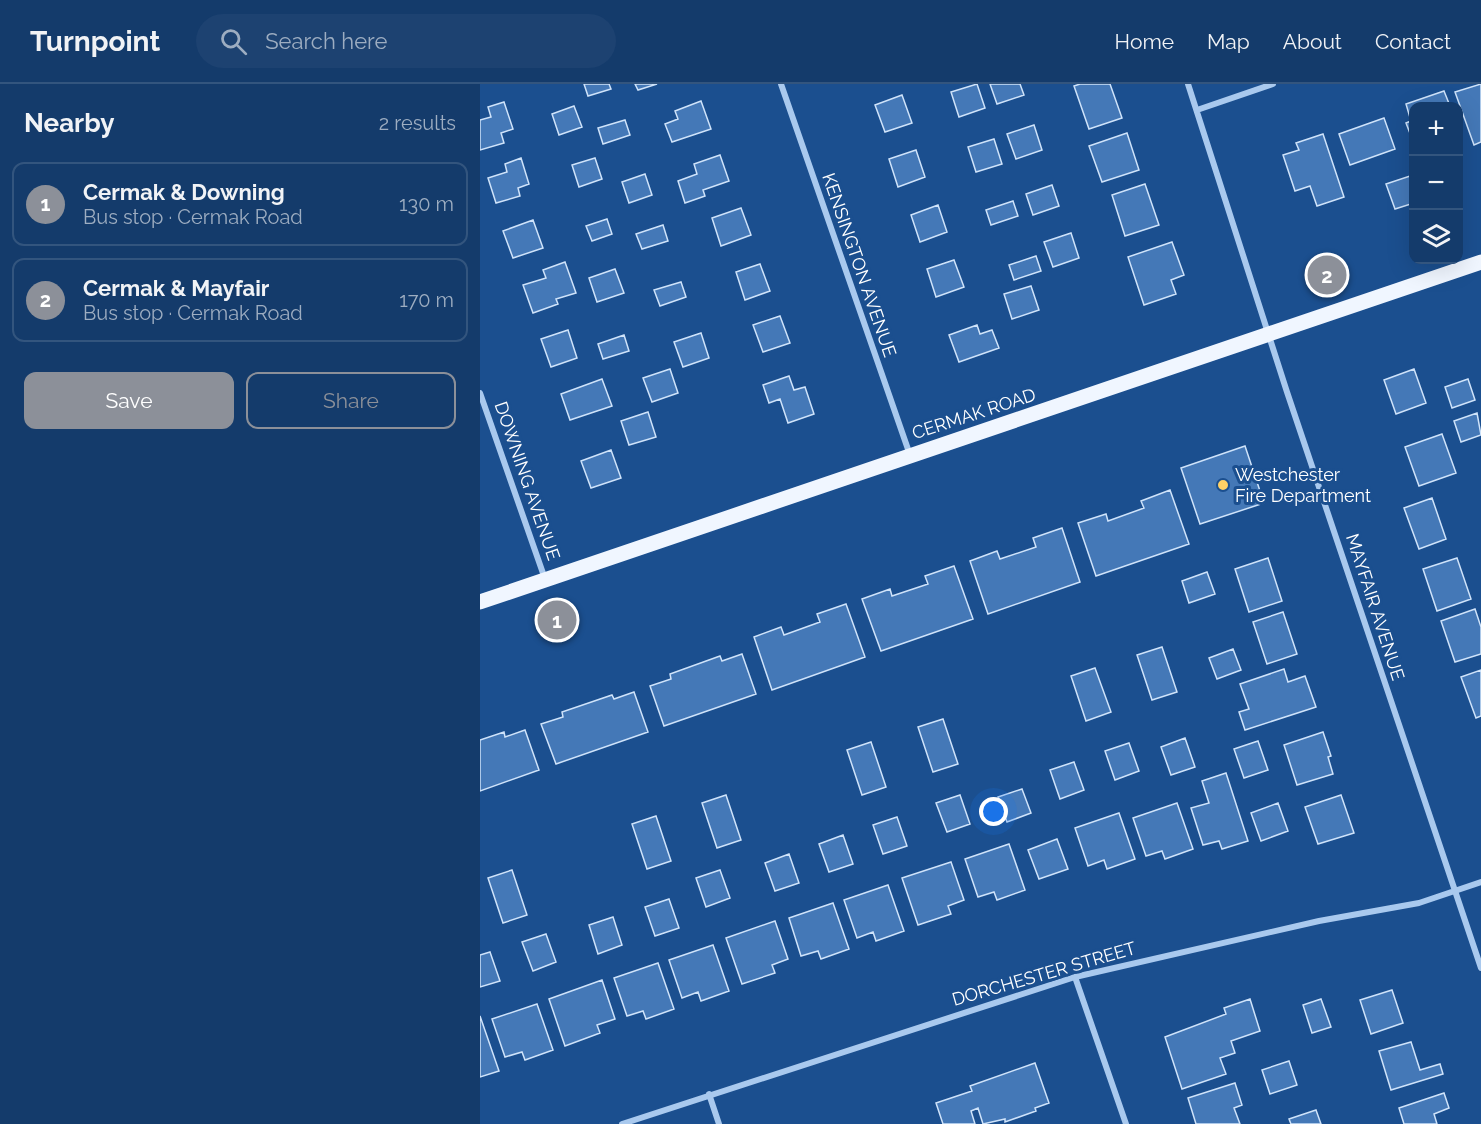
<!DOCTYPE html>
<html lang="en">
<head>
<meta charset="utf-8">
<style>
  body { margin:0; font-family:Raleway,sans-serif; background:#1d4271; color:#f1f3f6 }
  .controls { position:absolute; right:18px; top:18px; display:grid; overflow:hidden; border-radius:12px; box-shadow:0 6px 24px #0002 }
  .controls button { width:54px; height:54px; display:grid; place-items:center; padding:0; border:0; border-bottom:2px solid #33557e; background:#143b6b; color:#f1f3f6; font:30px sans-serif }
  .you { position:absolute; left:514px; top:728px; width:21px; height:21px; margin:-15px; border:4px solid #fff; border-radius:50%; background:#1a73e8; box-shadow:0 0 0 9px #1a73e833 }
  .badge { display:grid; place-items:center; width:39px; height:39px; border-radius:50%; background:#8c9099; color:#fff; font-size:20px; font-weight:700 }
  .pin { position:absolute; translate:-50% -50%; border:3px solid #fff; box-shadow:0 2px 6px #0006 }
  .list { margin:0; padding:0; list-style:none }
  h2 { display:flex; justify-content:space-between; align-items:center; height:78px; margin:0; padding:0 24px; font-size:26px }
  h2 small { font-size:20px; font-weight:400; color:#9dadc1 }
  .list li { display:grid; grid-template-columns:39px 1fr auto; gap:18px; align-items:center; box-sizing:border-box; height:84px; margin:0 12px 12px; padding:0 12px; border:2px solid #33557e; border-radius:12px }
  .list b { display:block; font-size:22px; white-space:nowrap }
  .list p { margin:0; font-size:20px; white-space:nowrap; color:#9dadc1 }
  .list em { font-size:20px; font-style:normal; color:#9dadc1 }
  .actions { display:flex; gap:12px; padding:18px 24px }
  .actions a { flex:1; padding:14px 0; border:2px solid #8c9099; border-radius:12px; text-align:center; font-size:21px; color:#8c9099 }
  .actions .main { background:#8c9099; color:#fff }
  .icon { flex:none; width:33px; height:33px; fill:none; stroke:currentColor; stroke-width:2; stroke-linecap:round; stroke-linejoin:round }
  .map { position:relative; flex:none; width:1001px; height:1040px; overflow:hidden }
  header { display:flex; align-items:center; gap:36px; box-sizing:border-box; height:84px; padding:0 30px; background:#143b6b; border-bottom:2px solid #33557e }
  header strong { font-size:28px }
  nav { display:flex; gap:33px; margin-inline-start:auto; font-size:21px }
  .search { width:420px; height:54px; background:#1d4271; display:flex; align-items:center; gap:15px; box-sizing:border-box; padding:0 21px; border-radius:33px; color:#9dadc1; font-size:22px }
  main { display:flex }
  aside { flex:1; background:#143b6b }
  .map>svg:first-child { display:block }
  .building { fill:#4478b7; stroke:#cfe3fa; stroke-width:1.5 }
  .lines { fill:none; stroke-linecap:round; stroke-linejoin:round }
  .street { stroke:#a9c9ee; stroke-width:6 }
  .primary { stroke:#f0f6ff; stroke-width:15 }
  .poi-dot { fill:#ffd166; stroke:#1b4f8f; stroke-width:2 }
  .labels { text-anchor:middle; stroke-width:6; stroke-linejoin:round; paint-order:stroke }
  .street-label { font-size:18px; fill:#fff; stroke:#1b4f8f }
  .poi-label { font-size:18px; fill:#fff; stroke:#1b4f8f; text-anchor:start }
</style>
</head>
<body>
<header>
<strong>Turnpoint</strong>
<div class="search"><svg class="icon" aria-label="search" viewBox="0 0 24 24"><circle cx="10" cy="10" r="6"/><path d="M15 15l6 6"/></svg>Search here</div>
<nav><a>Home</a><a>Map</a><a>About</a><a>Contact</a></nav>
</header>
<main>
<aside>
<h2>Nearby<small>2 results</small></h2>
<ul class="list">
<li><span class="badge">1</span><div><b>Cermak &amp; Downing</b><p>Bus stop · Cermak Road</p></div><em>130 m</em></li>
<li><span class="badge">2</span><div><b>Cermak &amp; Mayfair</b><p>Bus stop · Cermak Road</p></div><em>170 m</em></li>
</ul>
<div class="actions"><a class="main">Save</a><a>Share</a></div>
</aside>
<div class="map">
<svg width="1001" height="1040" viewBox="0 0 1001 1040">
  <rect width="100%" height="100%" fill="#1b4f8f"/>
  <path class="building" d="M104,0H129L131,5L108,12Z
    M155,0H177L158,6Z
    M497,0L505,24L479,33L471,8Z
    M510,0H540L544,11L517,20Z
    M600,0H630L642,34L609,45L594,2Z
    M1001,0V58L994,61L975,8Z
    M964,7L970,22H934V60L926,39L931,37L926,20Z
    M422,11L432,39L405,48L395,21Z
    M221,17L231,45L192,58L185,40L198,35L195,27Z
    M24,18L33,45L21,49L24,59L0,66V36L11,33L8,23Z
    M94,22L102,43L79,51L72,30Z
    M904,34L915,65L870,81L859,50Z
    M145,36L150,51L123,60L118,44Z
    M554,41L562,66L536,75L527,50Z
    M647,49L659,86L622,98L609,62Z
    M843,50L864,113L837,122L830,102L815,107L803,71L819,66L816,59Z
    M514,55L522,80L496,88L488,63Z
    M436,66L445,93L418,103L409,75Z
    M240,71L249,97L223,106L225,112L205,119L198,97L217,90L214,80Z
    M41,74L49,100L38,104L40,112L16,119L8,94L27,88L25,80Z
    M115,74L122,95L99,103L92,81Z
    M165,90L172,111L149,119L142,98Z
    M933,91L934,119L915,125L906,100Z
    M665,100L679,141L645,152L632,111Z
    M572,101L579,122L553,131L546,110Z
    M533,117L538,132L511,141L506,126Z
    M458,121L467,148L440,158L431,131Z
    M261,124L271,151L241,162L232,134Z
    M127,135L132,150L112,157L106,142Z
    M53,136L63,164L33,174L23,147Z
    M183,141L188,157L162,165L156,150Z
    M591,149L599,174L573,183L564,158Z
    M692,158L704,191L691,196L696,210L664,221L648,173Z
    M556,172L561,187L534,196L529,181Z
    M474,176L484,203L456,213L447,185Z
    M85,178L96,209L76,215L78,220L53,229L43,201L66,194L63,186Z
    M280,180L290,207L265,216L256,188Z
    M135,185L144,209L117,218L109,194Z
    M201,198L206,213L180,222L174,206Z
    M551,202L559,226L532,235L524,210Z
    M300,232L310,259L283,268L273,241Z
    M497,241L500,250L512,246L519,264L479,278L469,251Z
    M88,246L97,274L71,283L61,255Z
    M221,249L229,274L203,283L194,258Z
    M144,251L149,267L123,275L118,260Z
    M190,285L198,309L172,318L163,294Z
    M934,285L946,319L916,330L904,296Z
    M309,292L314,306L325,303L334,330L308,339L300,315L289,319L283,301Z
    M122,295L132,322L90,336L81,310Z
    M988,295L995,316L972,324L965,303Z
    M168,328L176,353L149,361L141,337Z
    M997,329L1001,351L981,358L974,337Z
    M962,350L976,389L939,402L925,363Z
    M765,362L784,419L720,440L701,384Z
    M131,366L141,394L111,404L101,377Z
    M690,406L709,460L616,492L598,439L626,430L628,437L664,424L661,417Z
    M952,414L966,455L939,465L924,424Z
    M582,444L600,498L508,530L490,477L517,467L520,475L556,463L553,454Z
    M788,474L802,517L769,528L755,485Z
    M977,474L991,515L957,527L943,485Z
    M474,482L493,535L401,567L382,515L410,505L412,512L448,500L445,492Z
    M727,488L735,510L709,519L702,497Z
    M366,520L385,573L292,606L274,553L301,543L304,551L340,538L337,530Z
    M995,525L1001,543V570L975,578L961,537Z
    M803,528L817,570L787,580L773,538Z
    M682,563L697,608L672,616L657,571Z
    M753,565L761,586L737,595L729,574Z
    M262,570L276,610L184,642L170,602L191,595L190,590L240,572L242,577Z
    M615,584L631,628L606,637L591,592Z
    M804,585L808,598L825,592L836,623L765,646L759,628L769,625L760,600Z
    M1001,586V632L996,634L981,593Z
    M154,608L168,648L76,680L61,640L83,633L82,628L132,611L134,615Z
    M463,635L478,680L453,688L438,643Z
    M45,646L59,686L0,707V656L24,648L25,653Z
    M843,648L851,672L848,673L853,690L817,701L804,661Z
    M705,654L715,683L691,691L681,663Z
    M778,657L788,686L764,694L754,665Z
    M391,658L406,703L382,711L367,666Z
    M649,659L659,687L635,696L625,667Z
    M594,678L604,706L580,715L570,686Z
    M746,689L768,757L742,765L739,757L723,761L711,724L729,719L722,697Z
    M542,705L551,729L527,738L518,713Z
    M246,711L261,756L237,764L222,719Z
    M480,711L490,740L467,748L456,719Z
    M861,711L874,749L838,760L825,723Z
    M697,719L713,765L685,775L682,767L666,772L653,734Z
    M798,719L808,747L781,757L771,729Z
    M639,729L655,775L627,785L624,776L608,782L595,744Z
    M176,732L191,777L167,785L152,740Z
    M417,733L427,762L403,770L393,741Z
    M363,751L373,780L349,788L339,760Z
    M577,755L588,785L559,795L548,766Z
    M529,760L545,806L517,816L514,808L498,813L485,775Z
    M309,770L319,799L295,807L285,779Z
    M471,778L484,816L468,822L471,830L438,841L422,794Z
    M32,786L47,831L23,839L8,794Z
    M240,786L250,814L226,823L216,794Z
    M408,801L424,847L396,857L393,848L377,854L364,816Z
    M189,815L199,844L175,852L165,823Z
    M353,819L369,865L341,875L338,867L321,872L309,834Z
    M133,833L142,861L118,870L109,841Z
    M295,837L308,875L292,881L295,889L262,900L246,854Z
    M66,850L76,878L53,887L42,858Z
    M233,861L249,907L221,917L218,908L202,914L189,876Z
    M10,868L20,897L0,903V871Z
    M178,879L194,925L166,935L163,927L147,932L134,894Z
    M122,896L135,935L117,941L120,949L85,962L69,915Z
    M912,906L923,939L891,950L880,916Z
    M770,915L780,947L751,957L755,969L740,974L746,990L702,1005L685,953L746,930L744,924Z
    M841,915L851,943L832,949L823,921Z
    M57,920L73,966L45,976L42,968L25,973L12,935Z
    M0,932L19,987L0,993Z
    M931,958L940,986L960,980L963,990L911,1006L899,967Z
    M809,977L817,1001L790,1010L782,986Z
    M555,979L569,1019L555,1024L556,1027L525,1038V1035L503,1040L498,1024L491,1027L495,1040H463L456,1019L492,1007L490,1002Z
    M755,999L762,1021L754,1024L760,1040H716L708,1014Z
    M964,1009L969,1024L954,1030L957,1040H924L919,1024Z
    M836,1026L841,1040H811L809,1035Z"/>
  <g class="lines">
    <path class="street" d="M301,0L430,371
      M708,0L807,308L1001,884
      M717,26L793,0
      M0,309L65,495
      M595,893L646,1040
      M229,1010L239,1040
      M142,1040L595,893L839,837L939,819L1001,798"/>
    <path class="primary" d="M0,518L1001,178"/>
  </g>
  <circle class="poi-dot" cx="743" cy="401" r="6"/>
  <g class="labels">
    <g class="street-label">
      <text transform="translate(379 181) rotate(71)" y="6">KENSINGTON AVENUE</text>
      <text transform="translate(494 330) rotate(-18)" y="6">CERMAK ROAD</text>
      <text transform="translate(47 397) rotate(71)" y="6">DOWNING AVENUE</text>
      <text transform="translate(895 523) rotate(72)" y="6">MAYFAIR AVENUE</text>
      <text transform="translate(564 890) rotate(-16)" y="6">DORCHESTER STREET</text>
    </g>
    <g class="poi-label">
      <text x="755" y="397">Westchester<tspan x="755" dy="21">Fire Department</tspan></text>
    </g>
  </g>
</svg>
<div class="controls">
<button>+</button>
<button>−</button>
<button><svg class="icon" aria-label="layers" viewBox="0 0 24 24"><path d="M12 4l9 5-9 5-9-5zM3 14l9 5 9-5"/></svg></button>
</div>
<div class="you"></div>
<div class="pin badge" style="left:77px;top:536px">1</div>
<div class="pin badge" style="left:847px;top:191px">2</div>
</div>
</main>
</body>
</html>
